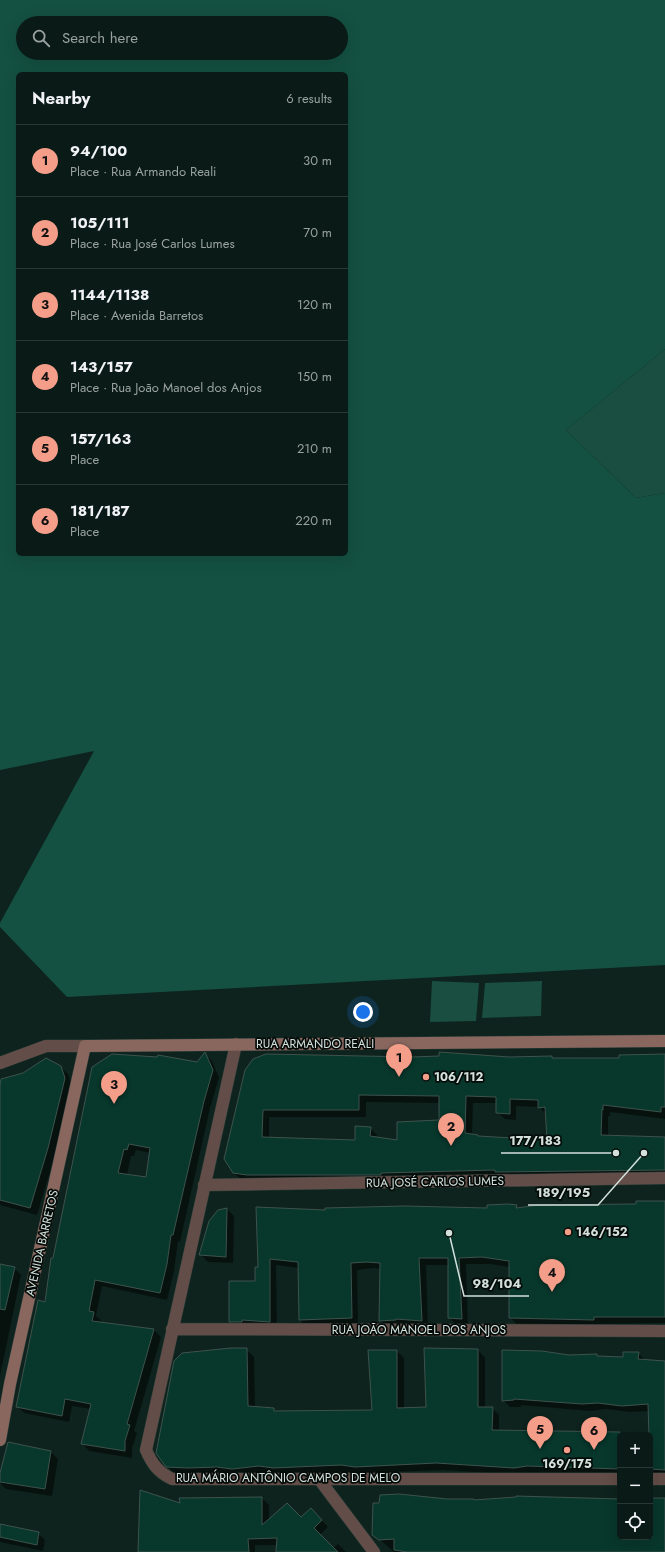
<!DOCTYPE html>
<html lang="en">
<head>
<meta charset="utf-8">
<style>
  body { margin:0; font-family:Jost,sans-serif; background:#13231f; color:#f1f3f6 }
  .controls { position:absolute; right:12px; bottom:12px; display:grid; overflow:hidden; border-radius:6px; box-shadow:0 4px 16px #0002 }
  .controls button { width:36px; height:36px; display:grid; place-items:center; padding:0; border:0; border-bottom:1px solid #2a3835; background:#0a1a16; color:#f1f3f6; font:20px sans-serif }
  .you { position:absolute; left:363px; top:1012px; width:14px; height:14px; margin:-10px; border:3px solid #fff; border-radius:50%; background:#1a73e8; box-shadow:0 0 0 6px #1a73e833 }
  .badge { display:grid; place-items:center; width:26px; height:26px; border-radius:50%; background:#f49e8a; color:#111; font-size:13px; font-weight:700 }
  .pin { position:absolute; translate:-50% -33px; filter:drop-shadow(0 1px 2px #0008) }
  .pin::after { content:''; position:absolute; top:21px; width:14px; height:12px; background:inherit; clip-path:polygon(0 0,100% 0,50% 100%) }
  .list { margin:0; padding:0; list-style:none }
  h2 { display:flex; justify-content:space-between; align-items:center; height:52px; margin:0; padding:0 16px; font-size:17px }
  h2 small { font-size:13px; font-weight:400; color:#99a1a1 }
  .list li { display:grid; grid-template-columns:26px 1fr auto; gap:12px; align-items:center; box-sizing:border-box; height:72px; padding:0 16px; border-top:1px solid #2a3835 }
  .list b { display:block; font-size:15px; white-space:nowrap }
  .list p { margin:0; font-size:13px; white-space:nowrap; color:#99a1a1 }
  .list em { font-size:13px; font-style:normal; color:#99a1a1 }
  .icon { flex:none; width:22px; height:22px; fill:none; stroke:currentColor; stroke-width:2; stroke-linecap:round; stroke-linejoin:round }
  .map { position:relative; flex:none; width:665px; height:1552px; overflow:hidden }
  .search { position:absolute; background:#0a1a16; box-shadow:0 4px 16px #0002; left:16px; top:16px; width:332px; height:44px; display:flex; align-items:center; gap:10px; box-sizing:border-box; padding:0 14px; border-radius:22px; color:#99a1a1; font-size:15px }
  .panel { position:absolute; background:#0a1a16; box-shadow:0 4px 16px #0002; left:16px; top:72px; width:332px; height:484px; border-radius:6px }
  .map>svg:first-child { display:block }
  .green { fill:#194e41 }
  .forest { fill:#145142; fill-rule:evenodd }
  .shadow { fill:#0007; fill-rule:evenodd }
  .building { fill:#08372c; stroke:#3d534c; fill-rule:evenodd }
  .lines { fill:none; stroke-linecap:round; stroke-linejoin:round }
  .street-casing { stroke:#2a3d38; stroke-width:13 }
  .secondary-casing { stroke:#2a3d38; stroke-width:13 }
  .street { stroke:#624d48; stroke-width:12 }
  .secondary { stroke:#89675f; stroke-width:12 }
  .poi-dot { fill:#f49e8a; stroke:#040b08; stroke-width:1.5 }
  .labels { text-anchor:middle; stroke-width:3.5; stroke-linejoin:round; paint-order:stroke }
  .street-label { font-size:12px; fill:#d4e0dc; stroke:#040b08 }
  .poi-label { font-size:12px; font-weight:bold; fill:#d4e0dc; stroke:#040b08; text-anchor:start }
  .leader { fill:none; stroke:#d4e0dc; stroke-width:1.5 }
  .callout-dot { fill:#d4e0dc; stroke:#040b08; stroke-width:1.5 }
  .callout-label { font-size:13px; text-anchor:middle; font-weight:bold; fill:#d4e0dc; stroke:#040b08; stroke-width:3.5; stroke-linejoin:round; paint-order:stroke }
</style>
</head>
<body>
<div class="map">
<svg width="665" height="1552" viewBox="0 0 665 1552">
  <rect width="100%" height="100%" fill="#0e231d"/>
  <path class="green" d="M665,349V493L636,498L566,430Z
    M432,981L479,983L476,1021L430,1022Z
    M542,981L541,1016L482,1018L485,983Z"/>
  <path class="forest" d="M0,0H665V349L566,430L636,498L665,493V965L67,997L0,927V923L94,751L0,770ZM23,23H341V53H23ZM18,74H346V554H18Z"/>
  <path class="shadow" d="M205,1054L212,1061L219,1078L210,1108L180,1242L178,1241L174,1271L167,1300L102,1286L96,1316L101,1320L100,1323L154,1330L161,1337L134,1431L137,1433L132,1448V1458L89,1451L82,1443L91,1409L72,1406L69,1422L24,1413L17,1406L45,1303L92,1068L197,1064ZM136,1150L151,1153L146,1178L127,1175L131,1156H134Z
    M665,1055V1119L610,1112V1116H608V1136L665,1139V1176L242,1180L234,1173L246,1070L412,1058L620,1059ZM366,1102L440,1103V1121L398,1142L377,1138V1135L370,1128L356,1142L269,1138V1117H366ZM473,1103H497V1112L505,1119L516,1120V1106L539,1107L547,1115L548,1141L480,1137L472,1135Z
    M60,1067L68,1074L72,1086L55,1155L37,1215L0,1205V1088Z
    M665,1202V1323L600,1324V1327L517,1325L510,1317V1267L490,1264H466L468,1326L456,1325L449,1317V1265H426L428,1327L387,1328L380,1320L381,1269L374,1268L357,1270L358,1325L307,1327L300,1320L299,1268L276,1265L277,1328H237L230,1321L256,1282L259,1268L326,1211L488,1209L516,1206L519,1208L637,1205Z
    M227,1209L234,1216L233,1263L208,1262L201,1255Z
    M0,1265L14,1268L21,1275L0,1376Z
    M247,1350L254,1357L255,1408L274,1409L277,1412L374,1411L397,1351L404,1358V1409L427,1408L478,1350L485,1358V1408H492L499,1415V1431L650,1434V1411L630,1412L606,1409L590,1411L521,1405V1407H510L503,1400L569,1356L597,1355L599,1357L624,1358L638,1353L645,1360L665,1362V1476L650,1475V1435H620V1476L534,1473L522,1475L443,1470L363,1473L349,1472L280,1474L266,1473L239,1476L174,1473L167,1466Z
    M9,1443L51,1452L58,1459L52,1496L6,1489L0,1483Z
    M262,1498L269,1505V1520L318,1516L328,1527L320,1535L333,1548L338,1544L346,1552H277L278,1545H255V1552H139L181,1504Z
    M447,1500L475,1501L620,1500V1537H650V1500H665V1552H394L373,1534Z
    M0,1525L38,1533L45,1540L43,1551L0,1542Z"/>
  <path class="building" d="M205,1052L213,1070L204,1101L173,1235H171L167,1264L160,1293L95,1280L89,1311L94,1312L92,1321L154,1329L127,1424L130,1425L125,1441V1451L81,1444L91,1404L65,1399L62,1416L16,1407L38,1300L45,1302L51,1258H53L92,1067L112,1054L157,1057L158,1055L197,1062ZM129,1144L150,1148L146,1177L118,1173L124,1149L127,1150Z
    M439,1052L509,1057L552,1056V1058H619V1055L665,1054V1107H661V1112L603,1105V1110L602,1109L601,1135L665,1137V1170L495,1172V1170L381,1173V1175H247L233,1173L224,1159L245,1070L253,1059L266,1054L412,1057L439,1056ZM359,1095L439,1096V1120L397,1122V1140L370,1136L371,1127L355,1126V1140L262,1137L263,1110H359ZM466,1096L496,1097V1113L510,1114V1099L538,1100V1108L545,1107L547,1140L478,1136V1135L465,1133Z
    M46,1058L61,1066L65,1078L48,1148L30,1208L0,1200V1085L1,1079L23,1073Z
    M636,1201H665V1317H594V1320L509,1318V1261L482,1257L459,1258L462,1319L448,1318V1258H419L422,1321L396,1319V1320L379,1321L380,1263L366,1262L351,1263L352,1318L299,1320L298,1262L270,1259V1322L242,1320V1322H229V1281H255V1267H258L256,1207L325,1210V1208L404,1206L487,1208V1205L508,1204L517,1205L516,1208L540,1205L636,1204Z
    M227,1208L226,1257L199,1255L209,1221L218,1210Z
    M0,1264L15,1267L5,1310L0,1309Z
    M231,1348H247L248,1406L274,1408V1411L372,1410L368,1350H397V1408L426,1407L424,1348L478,1349V1407H493L492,1430L620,1432V1469L527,1466L514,1468L436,1463L355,1467L341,1465L273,1468L259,1466L232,1469L217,1467L188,1468L166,1467L156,1453L174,1361L182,1353Z
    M502,1350L542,1351L569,1355L597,1354V1356L623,1357V1352H639L638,1359L665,1361V1470L650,1469L648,1404L622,1406L598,1403L582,1404L514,1399V1400L502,1401Z
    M8,1442L51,1451L45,1489L0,1482V1473Z
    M140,1490L180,1503L179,1498L262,1497V1525L287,1503L301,1517L311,1508L322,1520L314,1528L338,1552H276L277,1538L248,1539L249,1552H138Z
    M399,1494L447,1499H474V1500L516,1497V1496L620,1499V1537H652L651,1498H665V1552H407L394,1550V1539L379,1540L372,1535L373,1503H379L380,1495Z
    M0,1524L39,1532L37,1545L0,1537Z"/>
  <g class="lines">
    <g class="street-casing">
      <path id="street" d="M236,1044L146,1450C152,1464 158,1472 172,1479H620
        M0,1063L46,1046H85
        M204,1185L665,1178
        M172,1329L665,1331
        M319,1479L374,1552
        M650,1479H665"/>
    </g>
    <g class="secondary-casing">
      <path id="secondary" d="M0,1440L10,1384L85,1046L665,1041"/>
    </g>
    <use href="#street" class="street"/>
    <use href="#secondary" class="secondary"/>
  </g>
  <g class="poi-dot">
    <circle cx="426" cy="1077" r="4"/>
    <circle cx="568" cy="1232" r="4"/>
    <circle cx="567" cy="1450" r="4"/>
  </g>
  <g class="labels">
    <g class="street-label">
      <text x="315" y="1048">RUA ARMANDO REALI</text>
      <text transform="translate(435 1182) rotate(-1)" y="4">RUA JOSÉ CARLOS LUMES</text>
      <text transform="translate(42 1243) rotate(-77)" y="4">AVENIDA BARRETOS</text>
      <text x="419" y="1334">RUA JOÃO MANOEL DOS ANJOS</text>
      <text x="288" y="1482">RUA MÁRIO ANTÔNIO CAMPOS DE MELO</text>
    </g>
    <g class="poi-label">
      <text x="434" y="1081">106/112</text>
      <text x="576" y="1236">146/152</text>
      <text x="567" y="1468" text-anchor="middle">169/175</text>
    </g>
  </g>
  <path class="leader" d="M616 1153L569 1153H501M644 1153L598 1205H528M449 1233L464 1296H529"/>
  <g class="callout-dot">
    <circle cx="616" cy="1153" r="4"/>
    <circle cx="644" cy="1153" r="4"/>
    <circle cx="449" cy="1233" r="4"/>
  </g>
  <g class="callout-label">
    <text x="535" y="1145">177/183</text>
    <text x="563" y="1197">189/195</text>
    <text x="497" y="1288">98/104</text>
  </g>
</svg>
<div class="controls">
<button>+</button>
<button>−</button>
<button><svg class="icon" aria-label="locate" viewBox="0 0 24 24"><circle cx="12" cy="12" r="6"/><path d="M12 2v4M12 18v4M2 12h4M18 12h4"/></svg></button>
</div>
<div class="you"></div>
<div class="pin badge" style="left:399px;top:1077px">1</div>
<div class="pin badge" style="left:451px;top:1146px">2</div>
<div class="pin badge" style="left:114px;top:1104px">3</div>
<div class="pin badge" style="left:552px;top:1292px">4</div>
<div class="pin badge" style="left:540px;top:1449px">5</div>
<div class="pin badge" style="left:594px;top:1450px">6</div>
<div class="search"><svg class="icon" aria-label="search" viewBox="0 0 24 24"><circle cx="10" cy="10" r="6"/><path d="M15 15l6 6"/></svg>Search here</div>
<section class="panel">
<h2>Nearby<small>6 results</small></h2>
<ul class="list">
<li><span class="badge">1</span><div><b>94/100</b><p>Place · Rua Armando Reali</p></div><em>30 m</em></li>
<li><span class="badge">2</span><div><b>105/111</b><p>Place · Rua José Carlos Lumes</p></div><em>70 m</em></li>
<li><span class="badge">3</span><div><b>1144/1138</b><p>Place · Avenida Barretos</p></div><em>120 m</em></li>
<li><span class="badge">4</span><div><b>143/157</b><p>Place · Rua João Manoel dos Anjos</p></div><em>150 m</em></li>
<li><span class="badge">5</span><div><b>157/163</b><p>Place</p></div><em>210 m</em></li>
<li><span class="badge">6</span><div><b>181/187</b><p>Place</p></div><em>220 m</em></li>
</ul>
</section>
</div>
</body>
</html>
